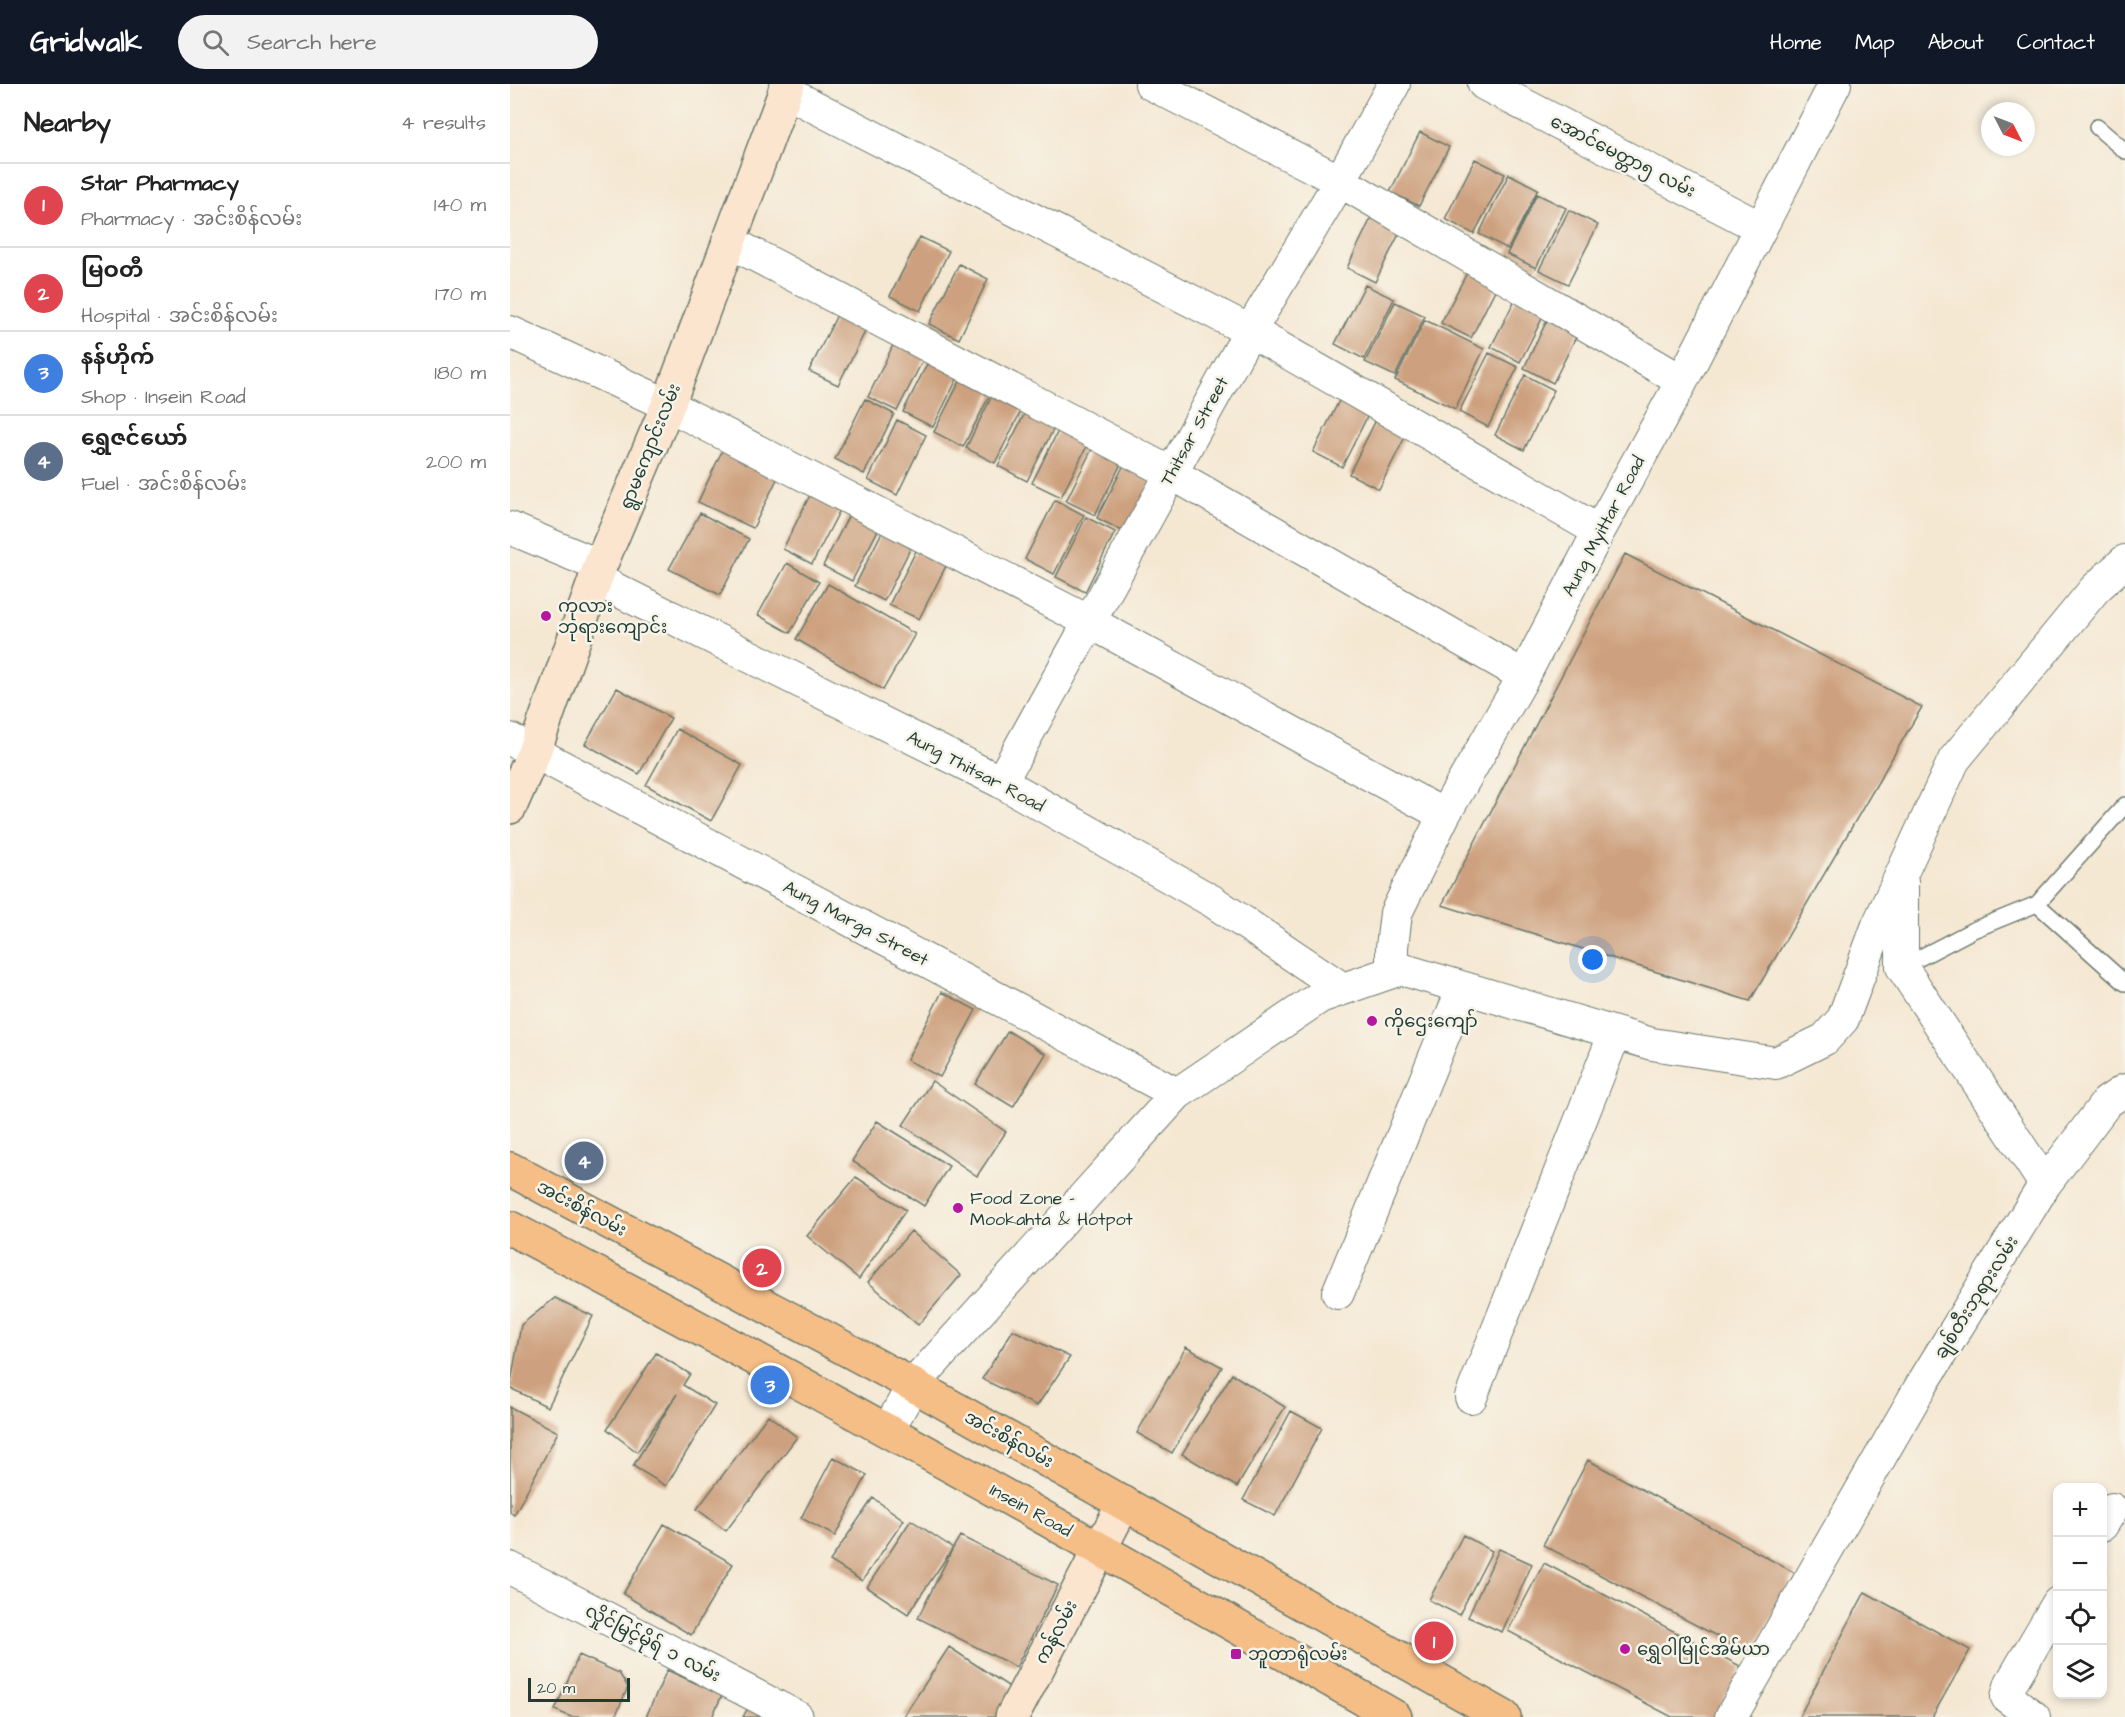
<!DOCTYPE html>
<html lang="en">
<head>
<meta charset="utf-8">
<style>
  body { margin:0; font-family:"Architects Daughter","Noto Sans Myanmar",sans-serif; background:#f2f2f2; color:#222 }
  .controls { position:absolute; right:18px; bottom:18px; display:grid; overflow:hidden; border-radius:12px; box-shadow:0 3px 9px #0003 }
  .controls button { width:54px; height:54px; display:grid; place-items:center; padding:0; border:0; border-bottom:2px solid #e0e0e0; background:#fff; color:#222; font:30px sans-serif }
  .compass { position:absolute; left:1471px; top:18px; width:54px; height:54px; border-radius:50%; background:#fff; box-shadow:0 3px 9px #0003; rotate:132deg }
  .scale { position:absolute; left:18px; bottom:15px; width:102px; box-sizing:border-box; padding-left:6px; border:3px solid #1f3d34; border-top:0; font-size:16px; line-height:21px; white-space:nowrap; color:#1f3d34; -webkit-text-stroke:4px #f7f3e8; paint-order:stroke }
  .you { position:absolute; left:1083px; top:876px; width:21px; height:21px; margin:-15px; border:4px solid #fff; border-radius:50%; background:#1a73e8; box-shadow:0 0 0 9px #1a73e833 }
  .badge { display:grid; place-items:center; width:39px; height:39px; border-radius:50%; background:#111827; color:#fff; font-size:20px; font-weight:700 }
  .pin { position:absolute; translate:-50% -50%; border:3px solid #fff; box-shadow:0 2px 6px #0006 }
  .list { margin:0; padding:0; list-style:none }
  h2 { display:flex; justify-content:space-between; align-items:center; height:78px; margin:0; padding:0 24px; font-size:26px }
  h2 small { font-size:20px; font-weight:400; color:#767676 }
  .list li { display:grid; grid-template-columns:39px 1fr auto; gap:18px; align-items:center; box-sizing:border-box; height:84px; padding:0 24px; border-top:2px solid #e0e0e0 }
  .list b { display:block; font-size:22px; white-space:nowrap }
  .list p { margin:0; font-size:20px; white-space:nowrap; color:#767676 }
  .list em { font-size:20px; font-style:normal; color:#767676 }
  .icon { flex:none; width:33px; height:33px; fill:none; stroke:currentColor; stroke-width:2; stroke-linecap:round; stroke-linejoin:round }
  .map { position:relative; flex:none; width:1615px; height:1633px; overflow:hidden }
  header { display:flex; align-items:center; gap:36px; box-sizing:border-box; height:84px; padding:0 30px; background:#111827; color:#fff }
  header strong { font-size:28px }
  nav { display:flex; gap:33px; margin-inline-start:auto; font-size:21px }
  .search { width:420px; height:54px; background:#f2f2f2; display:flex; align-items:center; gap:15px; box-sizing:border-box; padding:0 21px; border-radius:33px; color:#767676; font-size:22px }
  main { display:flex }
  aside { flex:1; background:#fff }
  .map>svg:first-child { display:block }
  .building { fill:#cda17f }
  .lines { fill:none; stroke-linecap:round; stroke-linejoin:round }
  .service-casing { stroke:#6a796c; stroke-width:18 }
  .minor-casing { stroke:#6a796c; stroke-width:34 }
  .secondary-casing { stroke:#6a796c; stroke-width:36 }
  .primary-casing { stroke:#6a796c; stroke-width:36 }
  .service { stroke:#fff; stroke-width:15 }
  .minor { stroke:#fff; stroke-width:32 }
  .secondary { stroke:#fbe5cf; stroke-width:33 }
  .primary { stroke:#f6be87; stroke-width:33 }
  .poi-dot { fill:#b5179e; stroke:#f7f3e8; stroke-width:2 }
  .labels { text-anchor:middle; stroke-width:5; stroke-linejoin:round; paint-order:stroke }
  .street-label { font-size:18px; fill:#1f3d34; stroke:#f7f3e8 }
  .poi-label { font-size:18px; fill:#1f3d34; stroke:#f7f3e8; text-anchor:start }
</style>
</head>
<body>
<header>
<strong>Gridwalk</strong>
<div class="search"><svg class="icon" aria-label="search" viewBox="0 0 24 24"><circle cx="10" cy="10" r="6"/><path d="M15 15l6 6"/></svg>Search here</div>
<nav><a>Home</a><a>Map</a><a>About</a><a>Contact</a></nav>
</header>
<main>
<aside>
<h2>Nearby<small>4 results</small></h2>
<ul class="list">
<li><span class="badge" style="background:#e0444e">1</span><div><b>Star Pharmacy</b><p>Pharmacy · အင်းစိန်လမ်း</p></div><em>140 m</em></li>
<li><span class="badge" style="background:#e0444e">2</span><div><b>မြဝတီ</b><p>Hospital · အင်းစိန်လမ်း</p></div><em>170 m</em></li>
<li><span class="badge" style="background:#3f7fe0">3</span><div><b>နန်ဟိုက်</b><p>Shop · Insein Road</p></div><em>180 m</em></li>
<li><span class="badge" style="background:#5c6f8a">4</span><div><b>ရွှေဇင်ယော်</b><p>Fuel · အင်းစိန်လမ်း</p></div><em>200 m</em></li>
</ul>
</aside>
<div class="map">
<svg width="1615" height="1633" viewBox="0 0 1615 1633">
  <rect width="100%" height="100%" fill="#f7f3e8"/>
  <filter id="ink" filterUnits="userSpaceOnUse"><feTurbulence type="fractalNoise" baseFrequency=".0167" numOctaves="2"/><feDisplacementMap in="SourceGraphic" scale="12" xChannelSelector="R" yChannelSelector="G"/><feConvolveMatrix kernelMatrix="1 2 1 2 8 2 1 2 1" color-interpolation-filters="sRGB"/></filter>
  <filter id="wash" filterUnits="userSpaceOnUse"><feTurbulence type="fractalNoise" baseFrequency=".008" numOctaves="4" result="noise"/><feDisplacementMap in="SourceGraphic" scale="24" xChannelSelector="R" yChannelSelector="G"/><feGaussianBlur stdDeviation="1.35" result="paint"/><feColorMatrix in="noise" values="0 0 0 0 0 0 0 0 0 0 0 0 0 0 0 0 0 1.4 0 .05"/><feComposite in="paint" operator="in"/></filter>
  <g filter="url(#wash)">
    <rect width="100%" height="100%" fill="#f5e8d3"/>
    <g id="blocks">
      <path class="building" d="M910,48L939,63L909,122L880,108Z
        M965,75L995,90L964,150L935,135Z
        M999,90L1028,105L998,165L969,150Z
        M1027,110L1056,124L1026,184L997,170Z
        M866,124L895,138L865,198L837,184Z
        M1059,126L1088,141L1058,200L1029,186Z
        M410,153L439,167L410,227L380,212Z
        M962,179L991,194L961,254L931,239Z
        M449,180L478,195L449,255L419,240Z
        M855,201L884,215L854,275L825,260Z
        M1011,204L1040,219L1010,278L981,263Z
        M885,218L915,232L885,292L855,278Z
        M1043,224L1073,239L1043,299L1014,284Z
        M329,227L358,242L328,301L299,287Z
        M915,236L974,265L945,325L885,296Z
        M387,253L417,268L387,327L358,313Z
        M423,268L453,283L423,343L393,328Z
        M979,269L1008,283L978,343L949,328Z
        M454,289L484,303L453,363L424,348Z
        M1015,291L1044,306L1014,366L985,351Z
        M486,304L515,319L485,379L456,364Z
        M833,309L862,323L832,383L803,368Z
        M355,315L384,330L354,390L325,375Z
        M518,323L547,338L517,397L488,382Z
        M869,330L899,345L869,405L839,390Z
        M387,336L416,351L387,411L358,396Z
        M552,339L581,354L551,413L522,399Z
        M586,357L615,372L585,431L556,417Z
        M213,365L269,391L243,444L188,418Z
        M617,375L646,390L616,449L587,434Z
        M303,405L333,420L302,480L273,465Z
        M545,416L574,431L544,490L515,475Z
        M343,423L372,438L342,497L313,482Z
        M190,429L239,455L210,511L159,485Z
        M576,433L605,448L575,508L546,493Z
        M375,442L404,457L374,517L345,502Z
        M409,461L439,476L409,535L379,521Z
        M1115,470L1412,623L1240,917L932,821Z
        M277,479L309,498L280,549L248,531Z
        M318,500L405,550L373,606L286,555Z
        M107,604L161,634L129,690L75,660Z
        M167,645L232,681L201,737L136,701Z
        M432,908L466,926L430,993L397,976Z
        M498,947L536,970L503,1023L465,1000Z
        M422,997L496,1048L467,1092L393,1041Z
        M367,1037L439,1082L414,1122L342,1077Z
        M346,1093L396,1126L349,1195L297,1152Z
        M401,1147L451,1191L408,1241L358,1198Z
        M45,1214L83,1232L38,1323L0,1304L11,1241Z
        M503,1246L560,1273L527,1322L472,1295Z
        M676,1263L712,1283L662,1369L627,1349Z
        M146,1269L180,1290L173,1301L205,1321L156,1402L123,1382L167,1310L127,1368L97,1345Z
        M722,1290L775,1323L727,1403L672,1370Z
        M0,1323L48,1348L4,1431L0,1428Z
        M781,1327L812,1344L765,1432L733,1416Z
        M258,1331L287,1353L216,1447L187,1425Z
        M323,1373L357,1391L325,1452L291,1434Z
        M1078,1376L1285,1489L1241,1570L1033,1461Z
        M363,1414L394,1436L352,1497L320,1477Z
        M401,1436L443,1464L450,1452L548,1501L506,1583L408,1534L443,1464L398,1530L357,1503Z
        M154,1440L223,1480L181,1551L113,1510Z
        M953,1451L982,1467L949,1531L919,1516Z
        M989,1465L1022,1480L992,1548L958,1533Z
        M1034,1479L1232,1583L1205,1633H1162L998,1547Z
        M1355,1508L1460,1566L1422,1633H1289Z
        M439,1563L507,1608L490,1633H393Z
        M69,1571L109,1589L118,1603L105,1633H61L45,1626Z
        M157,1586L212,1611L202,1633H136Z
        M240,1620L265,1633H233Z"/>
    </g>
  </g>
  <g filter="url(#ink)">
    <use href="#blocks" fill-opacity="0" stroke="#6a796c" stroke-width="1.5"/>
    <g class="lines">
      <g class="service-casing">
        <path id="service" d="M1587,43L1615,67
          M1527,820L1615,899
          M1392,883L1463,846L1527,820L1615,721"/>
      </g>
      <g class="minor-casing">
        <path id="minor" d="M641,0L830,97L1172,297
          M974,0L1251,144
          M274,7L740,247L1089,447
          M218,157L661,389L1014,592
          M0,248L158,321L578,537L934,731
          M0,444L90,482
          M85,495L491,698L702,817L833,905
          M0,655L667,1010
          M491,698L740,247L830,97L884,0
          M1392,798V883L1535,1100
          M882,888V863L886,829L934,731L1014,592L1089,447L1172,297L1325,0
          M828,1209L953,904
          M961,1313L1105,949
          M378,1346L403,1301L667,1010L810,913L891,885L1142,960L1266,979L1315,955L1333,935L1368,841L1444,676L1585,505L1615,477
          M1592,1441L1602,1425
          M0,1484L287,1633
          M1221,1633L1411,1302L1535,1100L1597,1018L1615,1006
          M1524,1633L1497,1613L1501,1599L1548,1519"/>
      </g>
      <g class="secondary-casing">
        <path id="secondary" d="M0,723L24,668L90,482L158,321L278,0
          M502,1633L614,1419"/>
      </g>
      <g class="primary-casing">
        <path id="primary" d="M0,1085L403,1301L994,1633
          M0,1144C299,1300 592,1465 885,1633"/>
      </g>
      <use href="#service" class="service"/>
      <use href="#minor" class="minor"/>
      <use href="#secondary" class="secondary"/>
      <use href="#primary" class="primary"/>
    </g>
  </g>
  <g class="poi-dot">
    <circle cx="36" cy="532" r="6"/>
    <circle cx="862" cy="937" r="6"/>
    <circle cx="448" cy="1124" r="6"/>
    <circle cx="1115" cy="1565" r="6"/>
    <rect x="720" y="1564" width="12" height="12" rx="3"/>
  </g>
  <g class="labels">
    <g class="street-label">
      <text transform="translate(1113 72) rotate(27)" y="6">အောင်မေတ္တာ၅ လမ်း</text>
      <text transform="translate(684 347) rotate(-61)" y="6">Thitsar Street</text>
      <text transform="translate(140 362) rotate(-68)" y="6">ရွာမကျောင်းလမ်း</text>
      <text transform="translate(1093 442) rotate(-62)" y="6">Aung Myittar Road</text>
      <text transform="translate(466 687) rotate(28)" y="6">Aung Thitsar Road</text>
      <text transform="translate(346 839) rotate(28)" y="6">Aung Marga Street</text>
      <text transform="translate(72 1124) rotate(28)" y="6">အင်းစိန်လမ်း</text>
      <text transform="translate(1466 1213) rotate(-58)" y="6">ချစ်တီးဘုရားလမ်း</text>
      <text transform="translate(499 1355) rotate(29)" y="6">အင်းစိန်လမ်း</text>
      <text transform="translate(521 1426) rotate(29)" y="6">Insein Road</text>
      <text transform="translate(546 1548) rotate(-62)" y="6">ကန်လမ်း</text>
      <text transform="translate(143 1559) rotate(27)" y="6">လှိုင်မြင့်မိုရ် ၁ လမ်း</text>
    </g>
    <g class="poi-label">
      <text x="48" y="528">ကုလား<tspan x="48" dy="21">ဘုရားကျောင်း</tspan></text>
      <text x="874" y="943">ကိုဌေးကျော်</text>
      <text x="460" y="1120">Food Zone -<tspan x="460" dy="21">Mookahta &amp; Hotpot</tspan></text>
      <text x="1127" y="1571">ရွှေဝါမြိုင်အိမ်ယာ</text>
      <text x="738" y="1576">ဘူတာရုံလမ်း</text>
    </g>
  </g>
</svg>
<div class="controls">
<button>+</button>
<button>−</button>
<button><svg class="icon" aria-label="locate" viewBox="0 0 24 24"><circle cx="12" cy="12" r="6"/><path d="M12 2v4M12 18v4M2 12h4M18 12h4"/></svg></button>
<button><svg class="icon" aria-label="layers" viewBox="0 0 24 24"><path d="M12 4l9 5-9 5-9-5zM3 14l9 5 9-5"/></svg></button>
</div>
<svg class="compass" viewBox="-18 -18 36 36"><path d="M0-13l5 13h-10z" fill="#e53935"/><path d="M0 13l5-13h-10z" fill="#767676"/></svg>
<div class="scale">20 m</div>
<div class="you"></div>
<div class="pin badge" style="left:924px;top:1557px;background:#e0444e">1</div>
<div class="pin badge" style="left:252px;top:1184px;background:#e0444e">2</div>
<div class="pin badge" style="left:260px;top:1301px;background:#3f7fe0">3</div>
<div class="pin badge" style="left:74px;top:1077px;background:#5c6f8a">4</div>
</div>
</main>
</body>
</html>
